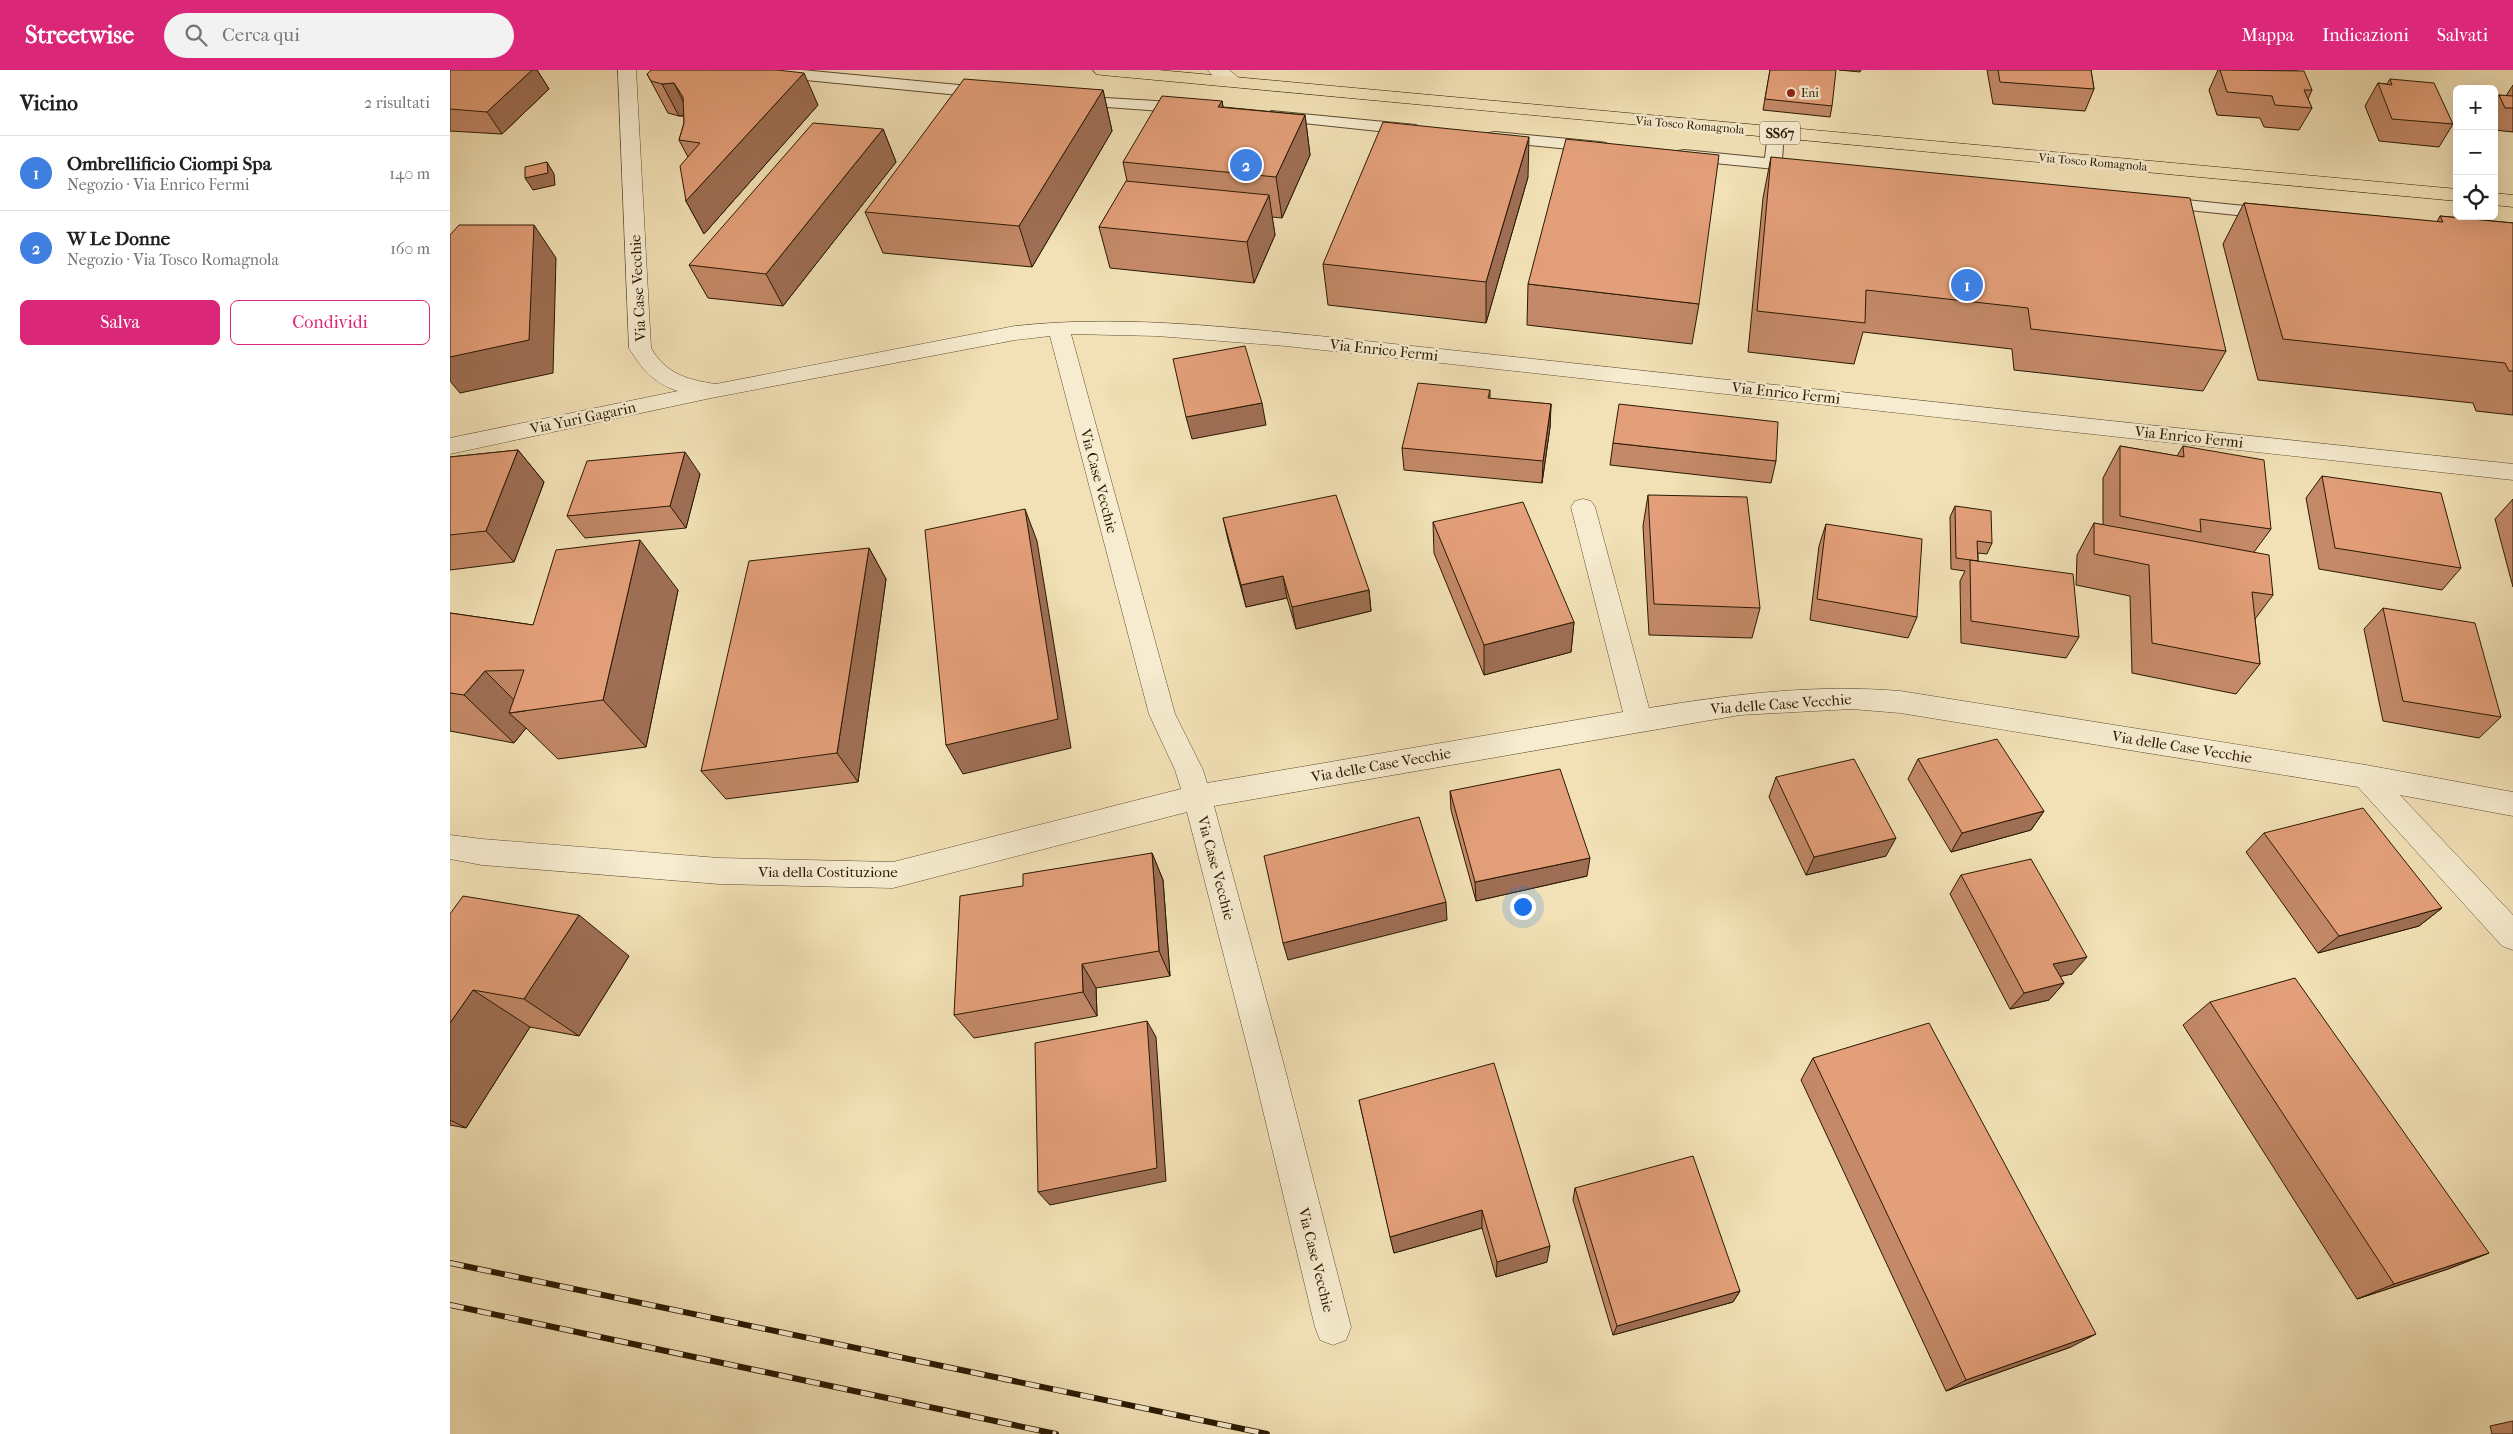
<!DOCTYPE html>
<html lang="it">
<head>
<meta charset="utf-8">
<style>
  body { margin:0; font-family:"IM FELL French Canon",serif; background:#f2f2f2; color:#202124 }
  .controls { position:absolute; right:15px; top:15px; display:grid; overflow:hidden; border-radius:8px; box-shadow:0 5px 20px #0002 }
  .controls button { width:45px; height:45px; display:grid; place-items:center; padding:0; border:0; border-bottom:1px solid #e0e0e0; background:#fff; color:#202124; font:25px sans-serif }
  .you { position:absolute; left:1072px; top:836px; width:18px; height:18px; margin:-12px; border:4px solid #fff; border-radius:50%; background:#1a73e8; box-shadow:0 0 0 8px #1a73e833 }
  .badge { display:grid; place-items:center; width:32px; height:32px; border-radius:50%; background:#db2777; color:#fff; font-size:16px; font-weight:700 }
  .pin { position:absolute; translate:-50% -50%; border:2px solid #fff; box-shadow:0 1px 5px #0006 }
  .list { margin:0; padding:0; list-style:none }
  h2 { display:flex; justify-content:space-between; align-items:center; height:65px; margin:0; padding:0 20px; font-size:21px }
  h2 small { font-size:16px; font-weight:400; color:#757577 }
  .list li { display:grid; grid-template-columns:32px 1fr auto; gap:15px; align-items:center; box-sizing:border-box; height:75px; padding:0 20px; border-top:1px solid #e0e0e0 }
  .list b { display:block; font-size:19px; white-space:nowrap }
  .list p { margin:0; font-size:16px; white-space:nowrap; color:#757577 }
  .list em { font-size:16px; font-style:normal; color:#757577 }
  .actions { display:flex; gap:10px; padding:15px 20px }
  .actions a { flex:1; padding:11px 0; border:1px solid #db2777; border-radius:8px; text-align:center; font-size:18px; color:#db2777 }
  .actions .main { background:#db2777; color:#fff }
  .icon { flex:none; width:28px; height:28px; fill:none; stroke:currentColor; stroke-width:2; stroke-linecap:round; stroke-linejoin:round }
  .map { position:relative; flex:none; width:2063px; height:1364px; overflow:hidden }
  header { display:flex; align-items:center; gap:30px; box-sizing:border-box; height:70px; padding:0 25px; background:#db2777; color:#fff }
  header strong { font-size:24px }
  nav { display:flex; gap:28px; margin-inline-start:auto; font-size:18px }
  .search { width:350px; height:45px; background:#f2f2f2; display:flex; align-items:center; gap:12px; box-sizing:border-box; padding:0 18px; border-radius:28px; color:#757577; font-size:19px }
  main { display:flex }
  aside { flex:1; background:#fff }
  .map>svg:first-child { display:block }
  .lines { fill:none; stroke-linecap:round; stroke-linejoin:round }
  .lane-casing { stroke:#5c4b2f; stroke-width:2 }
  .street-casing { stroke:#5c4b2f; stroke-width:1 }
  .primary-casing { stroke:#2a1902; stroke-width:1 }
  .lane { fill:#f7ecd0; fill-rule:evenodd }
  .street { fill:#f7ecd0; fill-rule:evenodd }
  .primary { fill:#f2e1b6; fill-rule:evenodd }
  .rail-casing { stroke:#2a1902; stroke-width:6 }
  .rail { stroke:#f7ecd0; stroke-width:4.5; stroke-dasharray:14; stroke-linecap:butt }
  .wall { fill:#c38968; stroke:#2a1902 }
  .shaded-wall { fill:#9f6f55; stroke:#2a1902 }
  .building { fill:#e39f79; stroke:#2a1902 }
  .poi-dot { fill:#8f2418; stroke:#f7ecd0; stroke-width:2 }
  .labels { text-anchor:middle; stroke-width:5; stroke-linejoin:round; paint-order:stroke }
  .far-poi-label { font-size:12px; fill:#2a1902; stroke:#f7ecd0; text-anchor:start }
  .far-street-label { font-size:12px; fill:#2a1902; stroke:#f7ecd0 }
  .shield { fill:#f7ecd0; stroke:#685840; stroke-width:1 }
  .shield-label { font-size:14px; font-weight:bold; fill:#2a1902 }
  .street-label { font-size:15px; fill:#2a1902; stroke:#f7ecd0 }
</style>
</head>
<body>
<header>
<strong>Streetwise</strong>
<div class="search"><svg class="icon" aria-label="search" viewBox="0 0 24 24"><circle cx="10" cy="10" r="6"/><path d="M15 15l6 6"/></svg>Cerca qui</div>
<nav><a>Mappa</a><a>Indicazioni</a><a>Salvati</a></nav>
</header>
<main>
<aside>
<h2>Vicino<small>2 risultati</small></h2>
<ul class="list">
<li><span class="badge" style="background:#3f7fe0">1</span><div><b>Ombrellificio Ciompi Spa</b><p>Negozio · Via Enrico Fermi</p></div><em>140 m</em></li>
<li><span class="badge" style="background:#3f7fe0">2</span><div><b>W Le Donne</b><p>Negozio · Via Tosco Romagnola</p></div><em>160 m</em></li>
</ul>
<div class="actions"><a class="main">Salva</a><a>Condividi</a></div>
</aside>
<div class="map">
<svg width="2063" height="1364" viewBox="0 0 2063 1364">
  <rect width="100%" height="100%" fill="#f2e1b6"/>
  <filter id="stains"><feTurbulence type="fractalNoise" baseFrequency=".004" numOctaves="4"/><feColorMatrix values="0 0 0 0 .2 0 0 0 0 .09 0 0 0 0 .02 0 0 0 .5 -.17"/></filter>
  <radialGradient id="worn" r=".72"><stop offset=".6" stop-color="#630" stop-opacity="0"/><stop offset="1" stop-color="#630" stop-opacity=".3"/></radialGradient>
  <g class="lines">
    <g class="lane-casing">
      <path id="lane" d="M296,0H352L540,18L548,23L540,28L304,5Z
        M622,26L739,33L747,38L739,43L616,34L614,31L616,28Z
        M821,41L966,55L974,60L966,65L815,49L813,46Z
        M1326,57L1334,62L1332,90L1360,93L1362,97L1360,101L1354,102L1234,90L1228,89L1226,85L1228,81L1234,80L1315,88L1318,62Z
        M1045,62L1150,72L1156,73L1158,77L1156,81L1150,82L1039,71L1037,67L1039,63Z
        M1707,127L1824,139L1830,140L1833,144L1830,148L1824,149L1701,136L1698,132L1701,128Z"/>
    </g>
    <g class="street-casing">
      <path id="street" d="M168,0H186L201,278C216,304 238,310 266,314L565,256C666,245 768,256 869,266L2063,394V410L836,276L707,266L621,264L725,644L753,700L757,713L1173,642L1121,437L1125,431L1133,429L1141,431L1145,437L1199,638C1284,624 1364,614 1450,621L1916,695L2063,722V746L1950,725L2063,845V880L2052,876L1908,717L1450,643L1402,639L1290,645L764,736L835,999L901,1257L896,1270L883,1275L870,1270L865,1257L803,999L737,742L443,818L269,814L32,795L0,789V765L32,769L269,788L443,792L731,719L725,700L699,644L600,266L565,270L261,328L0,384V368L228,321C204,314 191,298 179,278Z
        M758,0H779L794,12L791,16C780,19 765,10 758,0Z"/>
    </g>
    <g class="primary-casing">
      <path id="primary" d="M643,0H708L2007,119V131L652,5L646,4Z
        M2044,123L2063,125V137L2044,135Z"/>
    </g>
    <use href="#lane" class="lane"/>
    <use href="#street" class="street"/>
    <use href="#primary" class="primary"/>
    <g class="rail-casing">
      <path id="rail" d="M0,1193L817,1364
        M0,1235L606,1364"/>
    </g>
    <use href="#rail" class="rail"/>
  </g>
  <path class="wall" d="M0,0H87L99,19L52,64L0,61Z
    M1320,0L1382,36L1380,47L1313,40Z
    M1389,0H1411L1410,2Z
    M1537,0H1641L1644,19L1635,41L1543,34Z
    M1768,0H1846L1862,20L1858,29L1862,38L1849,60L1814,57L1810,48L1767,45L1759,20Z
    M197,4L368,35L254,164L236,131L238,87L229,70L234,53V46H229L218,43Z
    M1940,9L2003,54L1989,77L1929,71L1915,36L1928,13L1937,14Z
    M2063,15V62L2044,60V32L2049,25L2056,26Z
    M653,20L662,61L582,197L433,183L415,142Z
    M772,31L773,37L855,45L860,85L832,148L822,147L825,165L804,213L660,198L649,157L677,111L673,92Z
    M433,59L446,92L333,236L258,228L239,195Z
    M1321,87L1776,281L1753,321L1564,300L1562,279L1413,262L1404,294L1298,282L1313,128Z
    M1078,107L1036,253L878,235L873,194Z
    M1794,133L1987,152L1990,146L2063,153V345L2026,341L2023,333L1808,310L1773,174Z
    M1078,214L1249,234L1242,274L1077,255Z
    M1040,320V329L1101,334L1100,357L1092,413L954,400L952,378Z
    M1163,373L1326,391L1321,413L1160,395Z
    M1670,376L1727,386L1733,376L1821,459L1804,482L1823,525L1805,549L1810,594L1786,624L1682,603L1680,526L1626,515L1627,485L1644,453L1653,455V408Z
    M68,380L94,412L64,492L0,500V387Z
    M250,404L236,458L135,468L117,446Z
    M1872,406L2011,498L1992,520L1869,499L1856,428Z
    M1198,425L1310,538L1302,568L1199,565L1193,456Z
    M2063,429V517L2045,449Z
    M1505,436L1542,473L1537,484L1528,483V491L1629,567L1616,588L1511,573L1510,511L1515,501L1501,499L1500,447Z
    M773,448L919,520L921,541L846,559L837,528L796,537L778,470Z
    M983,452L1124,552L1121,582L1034,605L984,483Z
    M1376,454L1467,547L1458,568L1360,550L1369,476Z
    M419,478L436,509L408,712L276,729L251,701Z
    M228,520L196,677L108,689L76,658L64,673L0,661V543L83,555Z
    M1933,538L2051,647L2029,668L1933,651L1914,559Z
    M1468,689L1594,741L1581,760L1501,782L1458,709Z
    M1326,707L1436,786L1356,805L1319,727Z
    M1000,721L1137,806L1026,831L1001,740Z
    M1814,763L1992,838L1969,856L1868,883L1796,782Z
    M702,783L713,810L720,906L646,918L647,946L524,968L504,945L573,816Z
    M1511,805L1622,904L1610,906L1614,913L1599,930L1560,939L1500,824Z
    M0,844L179,886L129,966L80,957L16,1058L0,1055Z
    M1760,932L2039,1183L1998,1199L1907,1229L1733,955Z
    M1363,988L1621,1277L1496,1321L1351,1010Z
    M909,1030L1097,1192L1046,1207L1032,1158L944,1183Z
    M1125,1118L1290,1221L1283,1232L1163,1265L1123,1130Z
    M2063,1351V1364H2042L2040,1356Z"/>
  <path class="shaded-wall" d="M82,0H87L99,19L52,64L37,42Z
    M354,3L368,35L254,164L236,131Z
    M224,13L240,45L229,46L212,14Z
    M653,20L662,61L582,197L569,156Z
    M772,31L778,71L768,37Z
    M855,45L860,85L832,148L826,107Z
    M433,59L446,92L333,236L316,204Z
    M1079,67L1078,107L1036,253V212Z
    M97,92L104,104L105,115L83,120L75,108Z
    M819,125L825,165L804,213L797,172Z
    M84,155L106,188L103,303L10,323L0,311V287Z
    M812,333L816,355L742,369L736,347Z
    M1101,334L1100,357L1092,413L1093,391Z
    M68,380L94,412L64,492L36,461Z
    M235,382L250,404L236,458L220,436Z
    M575,439L587,471L621,678L513,704L496,675Z
    M190,470L228,520L196,677L153,630Z
    M419,478L436,509L408,712L387,683Z
    M833,506L837,528L796,537L791,515Z
    M919,520L921,541L846,559L842,537Z
    M1124,552L1121,582L1034,605V575Z
    M35,601L75,641L59,643L76,658L64,673L14,625Z
    M1594,741L1581,760L1501,782L1512,763Z
    M1446,768L1436,786L1356,805L1364,787Z
    M702,783L713,810L720,906L709,881Z
    M1140,788L1137,806L1026,831L1025,812Z
    M996,832L997,850L838,890L833,873Z
    M1992,838L1969,856L1868,883L1889,866Z
    M129,845L179,886L129,966L74,929Z
    M1637,887L1622,904L1589,911L1603,894Z
    M632,894L646,918L647,946L633,922Z
    M1614,913L1599,930L1560,939L1574,923Z
    M23,920L80,957L16,1058L0,1050V953Z
    M697,951L706,967L716,1111L600,1135L588,1122Z
    M1032,1140V1158L944,1183L940,1167Z
    M1100,1176L1097,1192L1046,1207L1047,1192Z
    M2039,1183L1998,1199L1907,1229L1944,1214Z
    M1290,1221L1283,1232L1163,1265L1167,1256Z
    M1646,1264L1621,1277L1496,1321L1516,1310Z"/>
  <path class="building" d="M0,0H82L37,42L0,39Z
    M201,0H327L354,3L236,131L230,96L250,73L229,70L234,53L233,27L224,13L212,14L201,11L197,4Z
    M1320,0H1386L1382,36L1315,29Z
    M1548,0H1641L1644,19L1550,12Z
    M1770,0L1854,1L1862,20H1854L1862,38L1825,35L1822,26L1777,22Z
    M514,9L653,20L569,156L415,142Z
    M1940,9L1984,13L2003,54L1942,49L1928,13L1942,15Z
    M2049,25L2063,26V38H2055Z
    M712,26L772,31L768,37L855,45L826,107L673,92Z
    M933,52L1079,67L1036,212L873,194Z
    M363,53L433,59L316,204L239,195Z
    M1116,69L1269,85L1249,234L1078,214Z
    M1321,87L1740,128L1776,281L1581,259L1578,238L1416,220L1415,253L1307,241Z
    M97,92L98,103L75,108V97Z
    M676,111L819,125L797,172L649,157Z
    M1794,133L1993,152L1990,146L2063,153V301H2059L2055,293L1833,269Z
    M9,155H84L79,270L0,287V165Z
    M795,276L812,333L736,347L723,289Z
    M968,313L1040,320L1038,328L1101,334L1093,391L952,378Z
    M1169,334L1328,352L1326,391L1163,373Z
    M1670,376L1734,387L1733,376L1814,390L1821,459L1750,449L1751,462L1670,446Z
    M68,380L36,461L0,465V387Z
    M235,382L220,436L117,446L137,391Z
    M1872,406L1991,423L2011,498L1885,478Z
    M886,425L919,520L842,537L833,506L791,515L773,448Z
    M1198,425L1297,427L1310,538L1204,534Z
    M1073,432L1124,552L1034,575L983,452Z
    M1505,436L1541,441L1542,473L1527,471L1528,491L1506,488Z
    M575,439L608,649L496,675L475,460Z
    M1644,453L1819,485L1823,525L1802,522L1810,594L1702,573L1699,495L1644,484Z
    M1376,454L1472,469L1467,547L1367,529Z
    M190,470L153,630L59,643L74,600L35,601L14,625L0,623V543L83,555L106,480Z
    M419,478L387,683L251,701L299,491Z
    M1520,490L1623,504L1629,567L1521,551Z
    M1933,538L2025,553L2051,647L1953,631Z
    M1547,669L1594,741L1512,763L1468,689Z
    M1404,689L1446,768L1364,787L1326,707Z
    M1110,699L1140,788L1025,812L1000,721Z
    M1913,738L1992,838L1889,866L1814,763Z
    M969,747L996,832L833,873L814,786Z
    M702,783L709,881L632,894L633,922L504,945L510,826L573,816V804Z
    M1581,789L1637,887L1603,894L1614,913L1574,923L1511,805Z
    M13,826L129,845L74,929L23,920L0,953V844Z
    M1845,908L2039,1183L1944,1214L1760,932Z
    M697,951L707,1098L588,1122L585,973Z
    M1479,953L1646,1264L1516,1310L1363,988Z
    M1044,993L1100,1176L1047,1192L1032,1140L940,1167L909,1030Z
    M1243,1086L1290,1221L1167,1256L1125,1118Z"/>
  <circle class="poi-dot" cx="1341" cy="23" r="5"/>
  <g class="labels">
    <g class="far-poi-label">
      <text x="1351" y="27">Eni</text>
    </g>
    <g class="far-street-label">
      <text transform="translate(1240 55) rotate(5)" y="4">Via Tosco Romagnola</text>
      <text transform="translate(1643 92) rotate(5)" y="4">Via Tosco Romagnola</text>
    </g>
    <rect class="shield" x="1310" y="51.5" width="40" height="23" rx="4"/>
    <g class="shield-label">
      <text x="1330" y="68">SS67</text>
    </g>
    <g class="street-label">
      <text transform="translate(188 218) rotate(-93)" y="5">Via Case Vecchie</text>
      <text transform="translate(934 280) rotate(6)" y="5">Via Enrico Fermi</text>
      <text transform="translate(1336 323) rotate(6)" y="5">Via Enrico Fermi</text>
      <text transform="translate(133 348) rotate(-12)" y="5">Via Yuri Gagarin</text>
      <text transform="translate(1739 367) rotate(6)" y="5">Via Enrico Fermi</text>
      <text transform="translate(649 411) rotate(75)" y="5">Via Case Vecchie</text>
      <text transform="translate(1331 634) rotate(-4)" y="5">Via delle Case Vecchie</text>
      <text transform="translate(1732 677) rotate(9)" y="5">Via delle Case Vecchie</text>
      <text transform="translate(931 695) rotate(-10)" y="5">Via delle Case Vecchie</text>
      <text transform="translate(766 798) rotate(75)" y="5">Via Case Vecchie</text>
      <text x="378" y="807">Via della Costituzione</text>
      <text transform="translate(866 1190) rotate(76)" y="5">Via Case Vecchie</text>
    </g>
  </g>
  <rect width="100%" height="100%" filter="url(#stains)"/>
  <rect width="100%" height="100%" fill="url(#worn)"/>
</svg>
<div class="controls">
<button>+</button>
<button>−</button>
<button><svg class="icon" aria-label="locate" viewBox="0 0 24 24"><circle cx="12" cy="12" r="6"/><path d="M12 2v4M12 18v4M2 12h4M18 12h4"/></svg></button>
</div>
<div class="you"></div>
<div class="pin badge" style="left:1517px;top:215px;background:#3f7fe0">1</div>
<div class="pin badge" style="left:796px;top:95px;background:#3f7fe0">2</div>
</div>
</main>
</body>
</html>
